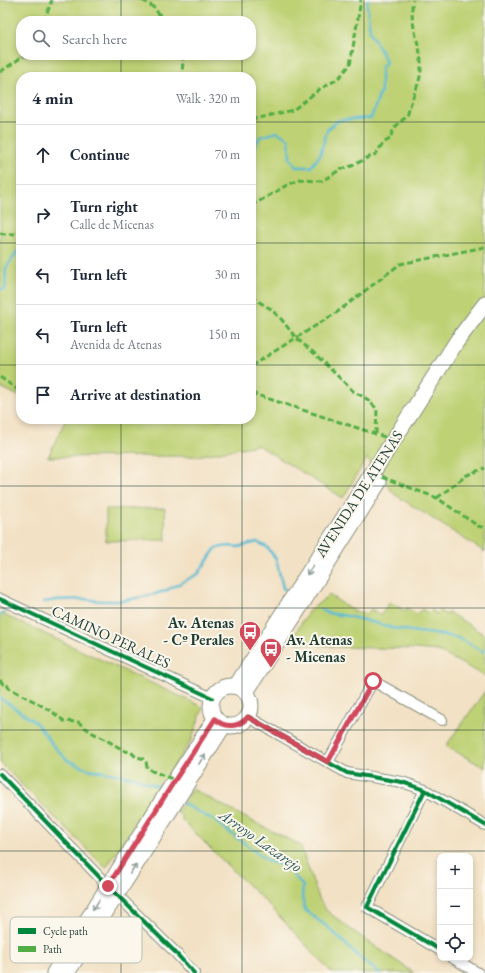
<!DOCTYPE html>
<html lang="en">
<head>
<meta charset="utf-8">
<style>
  body { margin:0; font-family:"EB Garamond",serif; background:#f2f2f3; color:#1f2937 }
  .controls { position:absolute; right:12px; bottom:12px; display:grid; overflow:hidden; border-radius:8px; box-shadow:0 2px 6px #0003 }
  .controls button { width:36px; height:36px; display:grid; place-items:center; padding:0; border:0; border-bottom:1px solid #e0e1e3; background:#fff; color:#1f2937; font:20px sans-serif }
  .stop { position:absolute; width:12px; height:12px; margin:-9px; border:3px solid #d1495b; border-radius:50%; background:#fff }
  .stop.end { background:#d1495b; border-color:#fff; box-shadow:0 1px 4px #0008 }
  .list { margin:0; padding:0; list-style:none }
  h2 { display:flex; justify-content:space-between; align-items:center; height:52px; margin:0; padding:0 16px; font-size:17px }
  h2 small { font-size:13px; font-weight:400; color:#747a83 }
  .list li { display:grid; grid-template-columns:26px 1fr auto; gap:12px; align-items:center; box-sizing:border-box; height:60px; padding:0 16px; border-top:1px solid #e0e1e3 }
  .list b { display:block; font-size:15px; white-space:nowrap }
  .list p { margin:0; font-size:13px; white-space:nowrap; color:#747a83 }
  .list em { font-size:13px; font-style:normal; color:#747a83 }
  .icon { flex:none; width:22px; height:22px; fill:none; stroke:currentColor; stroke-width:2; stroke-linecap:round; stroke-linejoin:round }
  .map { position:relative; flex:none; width:485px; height:973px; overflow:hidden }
  .search { position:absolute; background:#fff; box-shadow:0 2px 6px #0003; left:16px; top:16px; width:240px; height:44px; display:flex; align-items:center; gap:10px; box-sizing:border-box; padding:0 14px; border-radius:16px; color:#747a83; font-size:15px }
  .panel { position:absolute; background:#fff; box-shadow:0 2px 6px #0003; left:16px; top:72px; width:240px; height:352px; border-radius:16px }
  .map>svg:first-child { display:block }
  .green { fill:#bed174; stroke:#6e8754; fill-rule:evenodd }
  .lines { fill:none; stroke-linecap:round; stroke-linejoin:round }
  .stream { stroke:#56bbd4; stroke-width:2.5 }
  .minor-casing { stroke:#888f7c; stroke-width:12 }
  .secondary-casing { stroke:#888f7c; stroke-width:17 }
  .minor { stroke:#fff; stroke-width:10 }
  .secondary { stroke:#fff; stroke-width:15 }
  .quiet { stroke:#52ad45; stroke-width:3; stroke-dasharray:6 3; stroke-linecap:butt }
  .cycleway-casing { stroke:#fbf7ec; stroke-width:6 }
  .cycleway { stroke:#00873e; stroke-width:4 }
  .oneway { stroke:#8f9e9a }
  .route { stroke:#d1495b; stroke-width:5 }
  .grid { fill:none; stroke:#1f3d34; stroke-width:1; stroke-opacity:0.55 }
  .labels { text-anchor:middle; stroke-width:4; stroke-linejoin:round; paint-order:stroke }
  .street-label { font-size:15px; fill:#1f3d34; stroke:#fbf7ec }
  .poi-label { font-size:15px; font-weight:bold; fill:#1f3d34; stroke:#fbf7ec; text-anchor:end }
  .water-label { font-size:16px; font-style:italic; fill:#2d5c5c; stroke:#fbf7ec }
  .key { fill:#fbf7ec; stroke:#b9bfb5; stroke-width:1 }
  .key-label { font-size:11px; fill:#1f3d34 }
</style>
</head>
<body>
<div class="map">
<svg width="485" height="973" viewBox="0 0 485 973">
  <rect width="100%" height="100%" fill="#fbf7ec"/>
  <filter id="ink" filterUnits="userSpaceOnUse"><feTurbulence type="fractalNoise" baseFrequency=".025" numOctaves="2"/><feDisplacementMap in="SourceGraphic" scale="8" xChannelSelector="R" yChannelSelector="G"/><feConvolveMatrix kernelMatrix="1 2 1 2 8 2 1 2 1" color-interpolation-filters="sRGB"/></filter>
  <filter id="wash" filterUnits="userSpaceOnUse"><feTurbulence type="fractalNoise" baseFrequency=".012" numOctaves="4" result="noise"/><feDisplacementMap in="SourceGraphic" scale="16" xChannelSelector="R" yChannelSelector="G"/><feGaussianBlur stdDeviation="0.9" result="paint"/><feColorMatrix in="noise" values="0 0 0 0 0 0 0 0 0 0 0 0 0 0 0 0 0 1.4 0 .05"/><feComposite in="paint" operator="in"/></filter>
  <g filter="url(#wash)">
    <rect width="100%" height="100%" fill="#f2e1c4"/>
    <path class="green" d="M0,0H485V552L394,494L367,458L343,498L258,445L197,456L48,457L66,419H251V77H21V397L0,387ZM21,21H251V55H21Z
      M165,508L166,540L106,541V509Z
      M329,595L354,611L367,614L371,609L381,615L390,602L405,611L407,608L417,614L422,609L428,613L431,610L437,614L440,611L446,615L448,612L485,635V676L438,651L415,649L340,647L290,642L308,612Z
      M0,613L203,707L192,739L106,868L0,763Z
      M485,691V768L446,746Z
      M192,789L250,820L300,845L320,901L327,911L353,931L414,973H332L265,901L226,864L182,820V817L177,812Z"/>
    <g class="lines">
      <path class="stream" d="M251,154L260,137L277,132L289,139L290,158L296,167H311L320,155L327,130L339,120L371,118L381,91V69L386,61L370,31L367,6L368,0
        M0,290L5,289L6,268L20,248H21
        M44,602L57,600L84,599L101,601H120L148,596L165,591L198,574L216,548L229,546L238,547L257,542L267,547L276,559L283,588L286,590
        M320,609L327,613L347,616L372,622L392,628L418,632L443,635L458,638L485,652
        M0,615L5,612
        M0,698L35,722L44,733L52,744L67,760L88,769L132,777L160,787
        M182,803L213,820L268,861L281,865L292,873L303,886L302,897L305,910L330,929L360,958L379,973"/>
    </g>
  </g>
  <g filter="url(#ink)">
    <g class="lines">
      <g class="minor-casing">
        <path id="minor" d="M0,599L212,698
          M248,717L347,773L402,782L425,790L485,825
          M328,762L373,681L442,720
          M0,774L108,886L174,951L194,973
          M425,790L367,907L440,950
          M453,958L478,973"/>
      </g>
      <g class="secondary-casing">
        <path id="secondary" d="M211 706a20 20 0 1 1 40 0a20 20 0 1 1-40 0Z
          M236,686L457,341L485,304
          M246,692L379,482
          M54,973L175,780L215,719
          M67,973L224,725"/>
      </g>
      <use href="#minor" class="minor"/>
      <use href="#secondary" class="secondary"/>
      <path class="quiet" d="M142,0L152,6L165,21
        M44,21L52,0
        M181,55L183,59L182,77
        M0,72L25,55
        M251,120L293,110L320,89L338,79L350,65L361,0
        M251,205L258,202L287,185L300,180L322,181L341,169L352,166L365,159L376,154L383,143L390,139C392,132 394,128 399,123C401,121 404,119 406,117C409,114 409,107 411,103C415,90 421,81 421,67C422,45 408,23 413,0
        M0,233L4,234H21
        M251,297L271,309L282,320L296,338L314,353L353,391L367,399L377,409L376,434
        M251,366L336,313L400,264L485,247
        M0,377L21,392
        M251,393L376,434L393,440
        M382,477L437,498L478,526L485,528
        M437,498L467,475L485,468
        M0,680L3,684L7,685L9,688L39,704L54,713L64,721L78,722L91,732L108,741L125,751L131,752L136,757L142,758L146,762L147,767L152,771L175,780"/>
      <g class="cycleway-casing">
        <path id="cycleway" d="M0,599L212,698
          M248,717L347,773L402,782L425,790L485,825
          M0,774L108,886L174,951L194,973
          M425,790L367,907L440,950"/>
      </g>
      <use href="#cycleway" class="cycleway"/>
    </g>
    <defs><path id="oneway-shaft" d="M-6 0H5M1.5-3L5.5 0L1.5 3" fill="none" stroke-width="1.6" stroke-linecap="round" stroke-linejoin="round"/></defs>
    <g class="oneway">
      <use href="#oneway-shaft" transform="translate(310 570) rotate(123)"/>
      <use href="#oneway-shaft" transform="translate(202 759) rotate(-58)"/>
      <use href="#oneway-shaft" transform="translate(133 869) rotate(-57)"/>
      <use href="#oneway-shaft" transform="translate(96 905) rotate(122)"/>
    </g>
  </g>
  <g class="lines" filter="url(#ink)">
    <path class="route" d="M108,886L175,780L215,719C226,729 239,727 248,717L328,762L373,681"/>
  </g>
  <path class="grid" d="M121,0V21M242,0V21M364,0V973M121,55V77M242,55V77M0,122H21M251,122H485M0,243H21M251,243H485M0,365H21M251,365H485M121,419V973M242,419V973M0,486H485M0,608H485M0,730H485M0,851H485"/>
  <defs>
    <g id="bus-pin" transform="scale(1.15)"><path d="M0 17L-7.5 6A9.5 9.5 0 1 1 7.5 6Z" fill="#d1495b" stroke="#fbf7ec"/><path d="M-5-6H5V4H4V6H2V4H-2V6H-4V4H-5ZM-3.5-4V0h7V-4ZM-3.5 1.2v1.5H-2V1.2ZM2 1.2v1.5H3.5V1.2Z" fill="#fff"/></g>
  </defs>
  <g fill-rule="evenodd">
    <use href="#bus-pin" x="250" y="632"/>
    <use href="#bus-pin" x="271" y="649"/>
  </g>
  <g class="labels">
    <g class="street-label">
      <text transform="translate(359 494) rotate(-57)" y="5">AVENIDA DE ATENAS</text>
      <text transform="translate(111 637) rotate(25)" y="5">CAMINO PERALES</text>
    </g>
    <g class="poi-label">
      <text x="234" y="628">Av. Atenas<tspan x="234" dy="17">- Cº Perales</tspan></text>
      <text x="286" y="645" text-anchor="start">Av. Atenas<tspan x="286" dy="17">- Micenas</tspan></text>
    </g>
    <g class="water-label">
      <text transform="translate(261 840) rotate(35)" y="6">Arroyo Lazarejo</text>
    </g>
  </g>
  <rect x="10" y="917" width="132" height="46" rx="6" class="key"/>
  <rect x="18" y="928" width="18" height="6" fill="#00873e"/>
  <rect x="18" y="946" width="18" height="6" fill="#52ad45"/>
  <g class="key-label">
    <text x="43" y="935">Cycle path</text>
    <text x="43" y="953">Path</text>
  </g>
</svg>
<div class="controls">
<button>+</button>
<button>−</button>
<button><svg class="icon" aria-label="locate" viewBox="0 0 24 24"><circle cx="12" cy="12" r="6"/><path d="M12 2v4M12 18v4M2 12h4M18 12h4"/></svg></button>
</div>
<div class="stop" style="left:373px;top:681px"></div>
<div class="stop end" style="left:108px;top:886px"></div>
<div class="search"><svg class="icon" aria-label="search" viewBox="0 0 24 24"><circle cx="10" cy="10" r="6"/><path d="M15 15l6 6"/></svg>Search here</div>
<section class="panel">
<h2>4 min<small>Walk · 320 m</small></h2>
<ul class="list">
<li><svg class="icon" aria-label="ahead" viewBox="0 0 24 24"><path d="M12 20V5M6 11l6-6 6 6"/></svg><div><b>Continue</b></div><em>70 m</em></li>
<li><svg class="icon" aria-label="right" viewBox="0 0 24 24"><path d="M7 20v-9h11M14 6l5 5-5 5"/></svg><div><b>Turn right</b><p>Calle de Micenas</p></div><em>70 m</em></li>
<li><svg class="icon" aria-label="left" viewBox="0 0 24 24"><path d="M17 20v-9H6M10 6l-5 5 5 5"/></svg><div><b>Turn left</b></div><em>30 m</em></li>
<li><svg class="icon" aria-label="left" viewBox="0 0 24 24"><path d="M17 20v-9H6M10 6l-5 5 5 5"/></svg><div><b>Turn left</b><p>Avenida de Atenas</p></div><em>150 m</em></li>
<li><svg class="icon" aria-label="arrive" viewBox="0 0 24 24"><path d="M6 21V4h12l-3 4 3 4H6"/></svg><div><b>Arrive at destination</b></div></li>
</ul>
</section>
</div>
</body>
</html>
